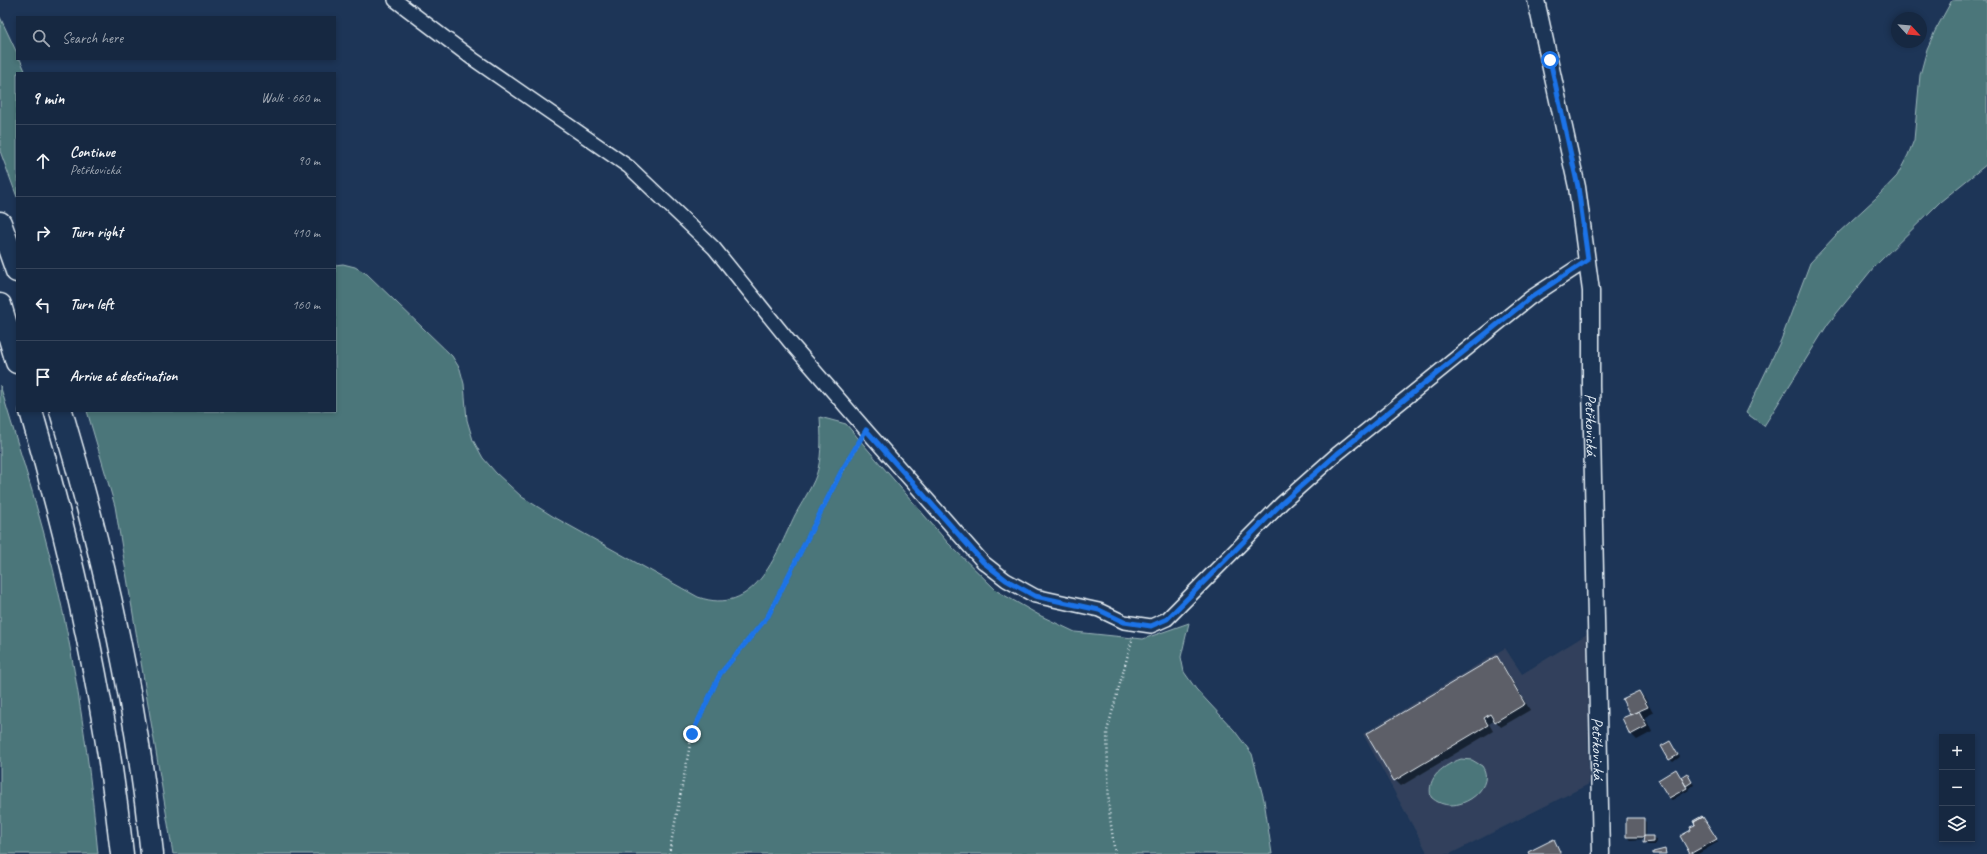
<!DOCTYPE html>
<html lang="en">
<head>
<meta charset="utf-8">
<style>
  body { margin:0; font-family:Caveat,sans-serif; background:#1f3048; color:#f1f3f6 }
  .controls { position:absolute; right:12px; bottom:12px; display:grid; overflow:hidden; border-radius:0px; box-shadow:0 2px 6px #0003 }
  .controls button { width:36px; height:36px; display:grid; place-items:center; padding:0; border:0; border-bottom:1px solid #35445a; background:#162841; color:#f1f3f6; font:20px sans-serif }
  .compass { position:absolute; left:1891px; top:12px; width:36px; height:36px; border-radius:50%; background:#162841; box-shadow:0 2px 6px #0003; rotate:116deg }
  .stop { position:absolute; width:12px; height:12px; margin:-9px; border:3px solid #1a73e8; border-radius:50%; background:#fff }
  .stop.end { background:#1a73e8; border-color:#fff; box-shadow:0 1px 4px #0008 }
  .list { margin:0; padding:0; list-style:none }
  h2 { display:flex; justify-content:space-between; align-items:center; height:52px; margin:0; padding:0 16px; font-size:17px }
  h2 small { font-size:13px; font-weight:400; color:#9ea6b1 }
  .list li { display:grid; grid-template-columns:26px 1fr auto; gap:12px; align-items:center; box-sizing:border-box; height:72px; padding:0 16px; border-top:1px solid #35445a }
  .list b { display:block; font-size:15px; white-space:nowrap }
  .list p { margin:0; font-size:13px; white-space:nowrap; color:#9ea6b1 }
  .list em { font-size:13px; font-style:normal; color:#9ea6b1 }
  .icon { flex:none; width:22px; height:22px; fill:none; stroke:currentColor; stroke-width:2; stroke-linecap:round; stroke-linejoin:round }
  .map { position:relative; flex:none; width:1987px; height:854px; overflow:hidden }
  .search { position:absolute; background:#162841; box-shadow:0 2px 6px #0003; left:16px; top:16px; width:320px; height:44px; display:flex; align-items:center; gap:10px; box-sizing:border-box; padding:0 14px; border-radius:0px; color:#9ea6b1; font-size:15px }
  .panel { position:absolute; background:#162841; box-shadow:0 2px 6px #0003; left:16px; top:72px; width:320px; height:340px; border-radius:0px }
  .map>svg:first-child { display:block }
  .built { fill:#30415c }
  .green { fill:#4c767a; stroke:#9ab4b9 }
  .shadow { fill:#0007 }
  .building { fill:#5d5e67; stroke:#e8f1f8 }
  .lines { fill:none; stroke-linecap:round; stroke-linejoin:round }
  .minor-casing { stroke:#e8f1f8; stroke-width:16 }
  .tertiary-casing { stroke:#e8f1f8; stroke-width:19 }
  .motorway-casing { stroke:#e8f1f8; stroke-width:25 }
  .path { stroke:#e8f1f8; stroke-width:2.5; stroke-dasharray:1 3; stroke-linecap:butt }
  .minor { stroke:#1d3557; stroke-width:13 }
  .tertiary { stroke:#1d3557; stroke-width:16 }
  .motorway { stroke:#1d3557; stroke-width:22 }
  .route { stroke:#1a73e8; stroke-width:5 }
  .labels { text-anchor:middle; stroke-width:3; stroke-linejoin:round; paint-order:stroke }
  .street-label { font-size:16px; fill:#e8f1f8; stroke:#1d3557 }
</style>
</head>
<body>
<div class="map">
<svg width="1987" height="854" viewBox="0 0 1987 854">
  <rect width="100%" height="100%" fill="#1d3557"/>
  <filter id="ink" filterUnits="userSpaceOnUse"><feTurbulence type="fractalNoise" baseFrequency=".025" numOctaves="2"/><feDisplacementMap in="SourceGraphic" scale="8" xChannelSelector="R" yChannelSelector="G"/><feConvolveMatrix kernelMatrix="1 2 1 2 8 2 1 2 1" color-interpolation-filters="sRGB"/></filter>
  <g filter="url(#ink)">
    <path class="built" d="M1587,634L1589,784L1450,854H1428L1363,734L1505,648L1522,674Z"/>
    <path class="green" d="M1952,0H1987V164L1940,202L1874,267L1828,324L1764,426L1746,413L1781,340L1810,263L1837,234L1877,197L1897,176L1908,155L1914,140L1920,75L1927,49L1935,31Z
      M0,17L17,53V59H20L26,73H17V197L0,151Z
      M343,264L355,267L367,274L452,356L460,369L464,384L467,420L473,440L483,458L496,473L522,497L554,517L698,597C755,617 775,556 795,515C802,502 815,483 818,469C822,452 821,434 820,417L846,424L948,543L997,591L1039,615L1075,632L1143,639L1189,623L1181,657L1184,672L1196,689L1234,730L1252,754L1264,800L1272,854H173L115,506L87,411H335V265Z
      M0,385C14,433 30,481 43,530C72,635 88,745 98,854H0Z
      M1461,759L1472,760L1482,766C1498,788 1455,820 1431,797C1426,777 1444,765 1461,759Z"/>
    <path class="shadow" d="M1496,657L1502,663L1530,710L1501,727L1495,720L1489,724L1493,731L1401,786L1395,780Z
      M1639,692L1645,698L1653,713L1645,717L1652,732L1637,740L1631,734V715Z
      M1670,742L1680,757L1673,762L1670,759Z
      M1676,770L1681,777H1689L1694,785L1688,789L1689,790L1672,800L1669,798Z
      M1702,817L1718,842L1698,854H1691L1681,837L1693,830Z
      M1627,819H1643L1646,822V837H1653L1656,840L1655,845H1647L1644,839L1630,840L1627,837Z"/>
    <path class="building" d="M1497,656L1525,704L1495,722L1490,714L1484,718L1488,725L1394,781L1366,734Z
      M1639,691L1648,707L1630,715L1622,699Z
      M1639,711L1647,726L1630,735L1622,718Z
      M1670,741L1678,755L1669,760L1661,746Z
      M1676,769L1687,788L1669,798L1658,780Z
      M1687,773L1692,782L1686,786L1681,777Z
      M1702,816L1703,817L1694,822L1695,825L1693,821Z
      M1703,817L1717,839L1690,854L1680,836L1691,830L1690,827L1695,825L1694,822Z
      M1626,818H1644V837H1626Z
      M1644,836H1653V842L1643,843Z
      M1554,839L1561,854H1529L1528,852Z
      M1665,849L1666,854H1653V852Z"/>
    <g class="lines">
      <g class="minor-casing">
        <path id="minor" d="M395,0L473,59L629,167L714,248L789,341L866,430L983,562L1006,580L1035,596L1099,610L1124,622L1151,626L1167,619L1282,503L1337,454L1530,298L1588,260"/>
      </g>
      <g class="tertiary-casing">
        <g id="tertiary">
          <path id="s1" d="M1536,0L1577,187L1591,291V385L1601,854"/>
        </g>
      </g>
      <g class="motorway-casing">
        <path id="motorway" d="M0,223L17,271
          M0,305L17,362
          M31,411C73,556 106,704 122,854
          M61,411C104,555 137,704 152,854"/>
      </g>
      <path class="path" d="M669,854L692,734L720,674L768,616L841,472L859,443
        M1115,854L1109,810L1107,731L1133,636"/>
      <use href="#minor" class="minor"/>
      <use href="#tertiary" class="tertiary"/>
      <use href="#motorway" class="motorway"/>
    </g>
  </g>
  <g class="lines" filter="url(#ink)">
    <path class="route" d="M692,734L720,674L768,616L841,472L866,430L983,562L1006,580L1035,596L1099,610L1124,622L1151,626L1167,619L1282,503L1337,454L1530,298L1588,260L1578,187L1550,60"/>
  </g>
  <g class="labels">
    <g class="street-label">
      <text dy="6" stroke="none"><textPath href="#s1" startOffset="430">Petřkovická</textPath></text>
      <text dy="6" stroke="none"><textPath href="#s1" startOffset="754">Petřkovická</textPath></text>
    </g>
  </g>
</svg>
<div class="controls">
<button>+</button>
<button>−</button>
<button><svg class="icon" aria-label="layers" viewBox="0 0 24 24"><path d="M12 4l9 5-9 5-9-5zM3 14l9 5 9-5"/></svg></button>
</div>
<svg class="compass" viewBox="-18 -18 36 36"><path d="M0-13l5 13h-10z" fill="#e53935"/><path d="M0 13l5-13h-10z" fill="#9ea6b1"/></svg>
<div class="stop" style="left:1550px;top:60px"></div>
<div class="stop end" style="left:692px;top:734px"></div>
<div class="search"><svg class="icon" aria-label="search" viewBox="0 0 24 24"><circle cx="10" cy="10" r="6"/><path d="M15 15l6 6"/></svg>Search here</div>
<section class="panel">
<h2>9 min<small>Walk · 660 m</small></h2>
<ul class="list">
<li><svg class="icon" aria-label="ahead" viewBox="0 0 24 24"><path d="M12 20V5M6 11l6-6 6 6"/></svg><div><b>Continue</b><p>Petřkovická</p></div><em>90 m</em></li>
<li><svg class="icon" aria-label="right" viewBox="0 0 24 24"><path d="M7 20v-9h11M14 6l5 5-5 5"/></svg><div><b>Turn right</b></div><em>410 m</em></li>
<li><svg class="icon" aria-label="left" viewBox="0 0 24 24"><path d="M17 20v-9H6M10 6l-5 5 5 5"/></svg><div><b>Turn left</b></div><em>160 m</em></li>
<li><svg class="icon" aria-label="arrive" viewBox="0 0 24 24"><path d="M6 21V4h12l-3 4 3 4H6"/></svg><div><b>Arrive at destination</b></div></li>
</ul>
</section>
</div>
</body>
</html>
